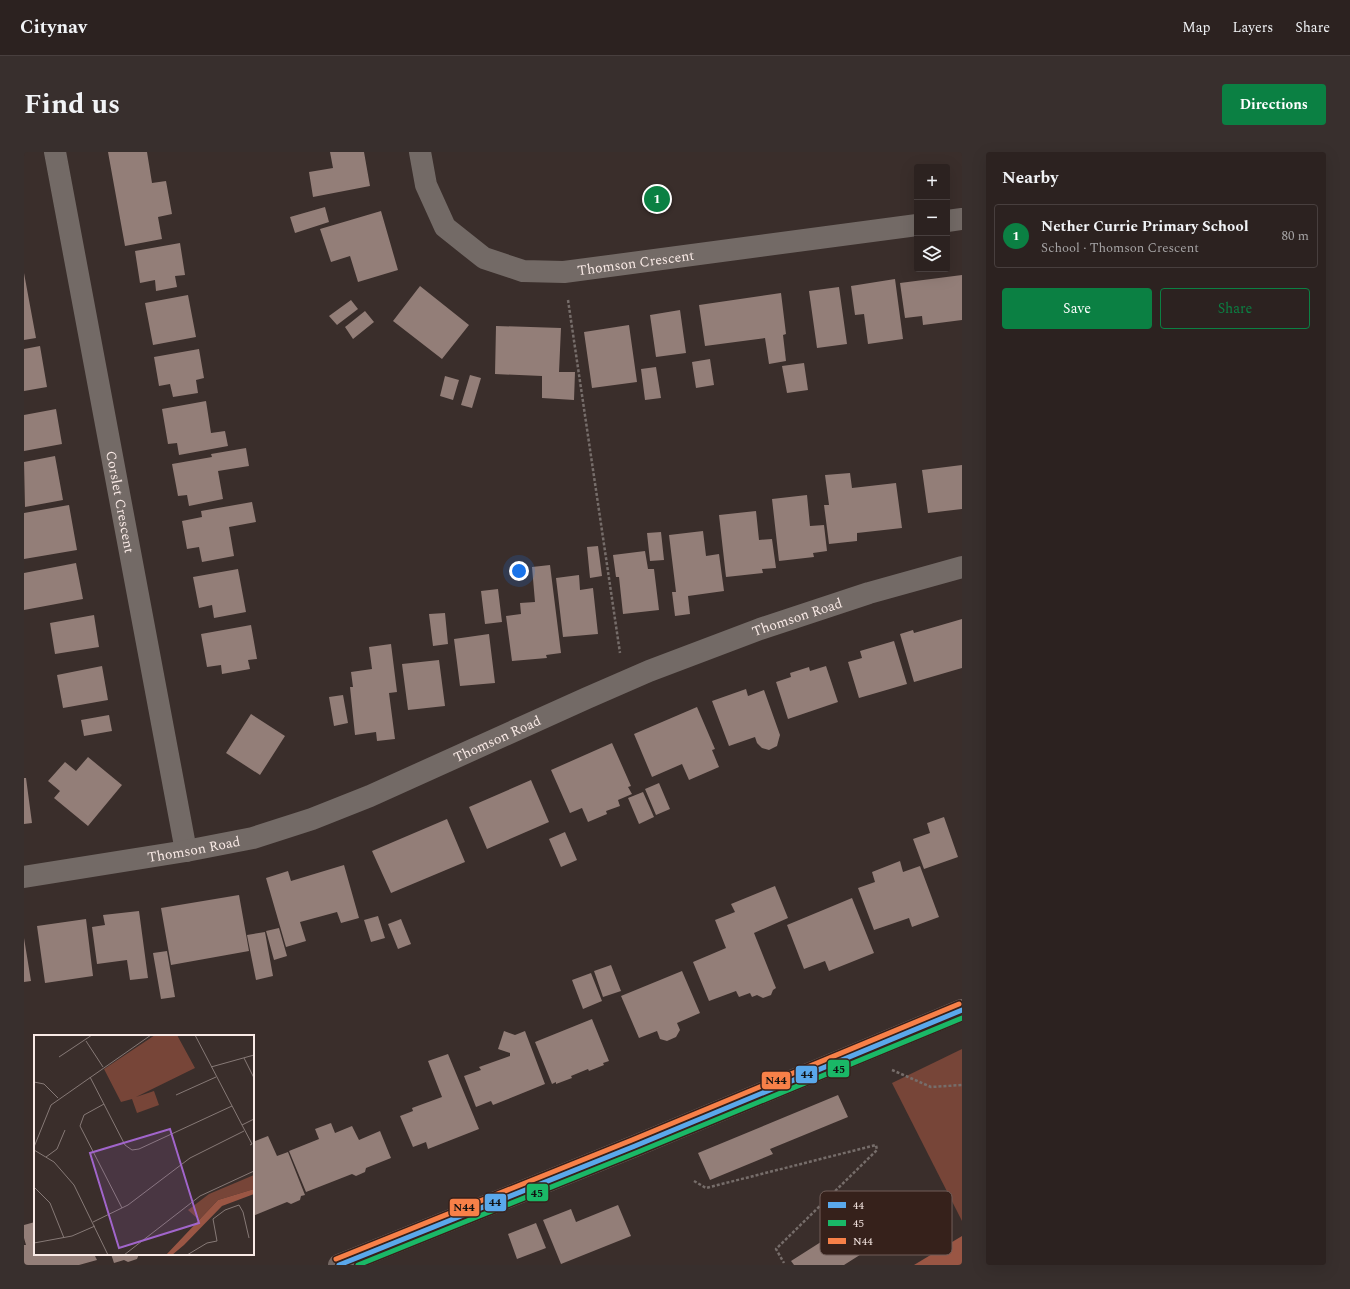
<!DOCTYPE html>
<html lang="en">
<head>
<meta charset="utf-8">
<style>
  body { margin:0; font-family:Spectral,serif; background:#382f2d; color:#f1f3f6 }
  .controls { position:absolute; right:12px; top:12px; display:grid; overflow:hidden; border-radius:4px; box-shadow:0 4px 16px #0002 }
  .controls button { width:36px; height:36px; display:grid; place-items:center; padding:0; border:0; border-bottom:1px solid #483f3e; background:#2c2220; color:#f1f3f6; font:20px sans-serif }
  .you { position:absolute; left:495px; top:419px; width:14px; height:14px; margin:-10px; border:3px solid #fff; border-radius:50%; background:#1a73e8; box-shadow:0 0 0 6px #1a73e833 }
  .badge { display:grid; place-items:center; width:26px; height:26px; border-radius:50%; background:#0b8043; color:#fff; font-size:13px; font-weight:700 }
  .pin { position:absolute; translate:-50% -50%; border:2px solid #fff; box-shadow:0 1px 4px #0006 }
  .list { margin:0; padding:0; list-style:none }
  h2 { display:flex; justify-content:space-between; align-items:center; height:52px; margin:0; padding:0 16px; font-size:17px }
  h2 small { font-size:13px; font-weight:400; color:#a6a4a5 }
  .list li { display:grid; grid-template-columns:26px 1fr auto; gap:12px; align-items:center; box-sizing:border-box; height:64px; margin:0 8px 8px; padding:0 8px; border:1px solid #483f3e; border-radius:4px }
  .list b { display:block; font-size:15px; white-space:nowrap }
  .list p { margin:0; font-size:13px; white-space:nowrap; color:#a6a4a5 }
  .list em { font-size:13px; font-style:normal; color:#a6a4a5 }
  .actions { display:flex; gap:8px; padding:12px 16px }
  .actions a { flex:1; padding:9px 0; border:1px solid #0b8043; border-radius:4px; text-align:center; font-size:14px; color:#0b8043 }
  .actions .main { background:#0b8043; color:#fff }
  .icon { flex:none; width:22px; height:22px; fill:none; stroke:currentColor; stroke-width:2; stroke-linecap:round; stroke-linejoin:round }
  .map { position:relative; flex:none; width:938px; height:1113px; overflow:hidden; border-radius:4px }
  header { display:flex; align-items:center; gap:24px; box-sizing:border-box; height:56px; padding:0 20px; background:#2c2220; border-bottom:1px solid #483f3e }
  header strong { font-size:19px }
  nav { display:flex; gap:22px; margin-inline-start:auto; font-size:14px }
  .intro { display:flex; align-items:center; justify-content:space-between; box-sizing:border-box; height:96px; padding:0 24px }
  h1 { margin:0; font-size:28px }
  .button { padding:10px 18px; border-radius:4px; background:#0b8043; color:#fff; font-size:14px; font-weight:700 }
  main { display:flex; gap:24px; padding:0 24px }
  aside { flex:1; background:#2c2220; border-radius:4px; box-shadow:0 4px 16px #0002 }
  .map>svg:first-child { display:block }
  .green { fill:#774538 }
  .water { fill:#9a5644 }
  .building { fill:#937e78 }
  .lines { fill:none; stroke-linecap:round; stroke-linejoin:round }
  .path { stroke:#766d6a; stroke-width:2.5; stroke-dasharray:3 2; stroke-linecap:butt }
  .minor { stroke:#736a66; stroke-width:22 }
  .major { stroke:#746763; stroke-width:22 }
  .bus-1-casing { stroke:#36211b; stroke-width:8 }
  .bus-2-casing { stroke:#36211b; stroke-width:8 }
  .bus-3-casing { stroke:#36211b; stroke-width:8 }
  .bus-1 { stroke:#5aa8eb; stroke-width:5 }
  .bus-2 { stroke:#1ab867; stroke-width:5 }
  .bus-3 { stroke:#f78048; stroke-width:5 }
  .labels { text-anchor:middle; stroke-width:4; stroke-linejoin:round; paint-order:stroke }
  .street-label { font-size:14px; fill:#f9eae6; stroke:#36211b }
  .inset-road { fill:none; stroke:#867976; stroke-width:1 }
  .view { fill:#a165cb; fill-opacity:0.15; stroke:#a165cb; stroke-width:2 }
  .inset-edge { fill:none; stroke:#f9eae6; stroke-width:2 }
  .key { fill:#36211b; stroke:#705d58; stroke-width:1 }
  .key-label { font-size:11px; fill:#f9eae6 }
  .line-badge { stroke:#36211b; stroke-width:1.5 }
  .pale-badge-label { font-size:11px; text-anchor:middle; font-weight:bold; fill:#111 }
</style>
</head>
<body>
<header>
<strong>Citynav</strong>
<nav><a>Map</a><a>Layers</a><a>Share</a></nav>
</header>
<div class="intro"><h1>Find us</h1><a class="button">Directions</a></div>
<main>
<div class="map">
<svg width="938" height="1113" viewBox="0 0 938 1113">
  <rect width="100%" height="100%" fill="#3a2e2b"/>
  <path class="green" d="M938,897V1069L868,931Z"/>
  <path class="water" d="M938,1084V1113H890Z"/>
  <path class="building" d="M84,0H123L128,31L142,29L148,62L134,65L138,87L101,94Z
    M306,0H340L346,34L289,45L285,20L309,16Z
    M301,55L305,70L271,81L266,65Z
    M357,59L374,118L334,130L326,104L307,110L296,77Z
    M156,91L161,123L151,124L153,135L132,139L131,128L116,131L111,99Z
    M0,121L12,186L0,188Z
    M938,123V168L899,173L898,164L881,166L876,131Z
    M871,127L879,187L844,192L840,162L831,163L827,134Z
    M396,134L445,173L418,207L369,169Z
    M815,135L823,192L793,196L785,139Z
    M757,141L762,182L759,183L762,209L745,212L741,186L681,194L675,153Z
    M164,143L172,185L129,193L121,151Z
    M327,148L334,157L313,173L305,164Z
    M656,158L662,201L632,205L626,163Z
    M341,159L350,170L329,187L321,175Z
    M605,173L613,230L568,236L560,180Z
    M472,174L537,176L535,220H551L550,248L518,246V224L471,222Z
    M16,194L23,235L0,239V197Z
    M175,197L180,226L172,228L174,241L149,245L146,232L135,234L130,205Z
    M686,207L690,233L672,236L668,210Z
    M780,211L784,238L763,241L758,214Z
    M632,215L637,246L621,248L617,217Z
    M446,223L457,226L448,256L437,253Z
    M421,224L435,228L429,248L416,244Z
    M182,249L187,281L201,279L204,294L155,303L153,291L144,292L138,257Z
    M32,257L38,292L0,299V263Z
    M222,296L225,314L194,319L199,347L165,354L163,343L154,344L148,312L188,305L187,302Z
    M31,304L39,348L1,355L0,310Z
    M938,313V357L904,361L898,318Z
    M826,321L828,336L872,331L878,376L833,381V389L805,392L800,353H805L801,323Z
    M783,343L786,374L800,373L803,399L789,401L790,405L755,409L748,347Z
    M228,350L232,370L205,375L210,404L178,410L175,395L163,397L158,369L178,365L177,359Z
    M45,353L53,398L0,407V361Z
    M732,359L735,388L748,387L752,416L738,417L739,421L702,425L695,363Z
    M679,379L682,404L695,402L700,439L664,444L666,462L651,464L648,440H652L645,383Z
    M637,380L640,408L626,409L623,381Z
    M574,394L578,424L566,426L563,395Z
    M621,399L624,417H630L635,458L599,462L595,425H592L589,403Z
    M52,411L59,447L0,458V421Z
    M526,413L537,501L522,503L523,506L488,509L482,464L497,462L496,451L511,450L508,415Z
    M214,417L222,460L190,466L188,453L175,456L169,425Z
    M555,423L556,438L569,436L574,482L539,485L532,426Z
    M474,437L478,470L461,472L457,439Z
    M421,461L424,492L409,494L405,462Z
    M70,463L75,495L31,502L26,471Z
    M938,467V516L890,530L876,482L889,478L890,481Z
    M227,473L233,507L224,508L226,517L198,522L197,513L183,515L177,482Z
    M465,482L471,531L436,534L430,487Z
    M870,489L883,532L835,546L824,510L838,506L836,499Z
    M367,492L373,540L365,541L371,587L353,589L352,580L331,583L326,535H329L327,520L348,517L345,495Z
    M415,508L421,554L384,558L378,512Z
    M78,514L84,548L39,556L33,523Z
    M802,514L814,550L764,567L752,530L767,525L766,521L785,515L786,519Z
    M722,537L724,544L740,538L756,583L753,594L745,598L738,596L733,591L731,585L705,594L688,549Z
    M319,543L324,571L310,574L305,545Z
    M673,555L691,597L688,598L695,615L665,628L658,612L628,625L610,582Z
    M227,562L261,584L236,623L202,601Z
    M85,563L88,579L60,584L57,568Z
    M588,591L607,634L604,635L608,642L594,648L596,654L582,659L583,662L564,670L558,656L546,661L527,618Z
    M64,605L98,633L64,674L30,646L36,639L24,629L41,610L52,619Z
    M0,626H2L8,671L0,672Z
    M507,628L525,670L463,697L445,655Z
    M635,631L646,657L632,663L621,637Z
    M619,640L630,665L615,672L604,646Z
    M920,665L934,705L900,717L889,687L906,681L903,671Z
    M423,667L441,710L367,741L348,699Z
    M541,680L553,708L537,715L525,687Z
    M876,709L879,720L896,714L915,765L888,775L885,766L850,778L834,736L851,730L848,720Z
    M320,713L335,766L317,771L313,760L276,770L282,789L262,795L242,726L264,719L267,729Z
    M751,734L764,766L730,781L752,836L749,838L747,843L739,846L733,843L728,845L726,841L715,845L712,839L685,849L669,810L702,796L691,768L711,760L707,752Z
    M215,743L225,799L147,813L137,756Z
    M828,746L850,801L805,819L801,809L780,817L763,773Z
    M115,759L124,826L106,828L103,808L73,812L68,775L81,773L79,763Z
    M354,764L361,786L347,790L340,768Z
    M62,767L69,824L21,831L13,774Z
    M377,767L387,792L374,797L364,772Z
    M255,776L263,804L250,808L242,779Z
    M241,780L249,824L232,828L223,783Z
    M0,786L7,829L0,830Z
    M143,799L151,845L137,847L129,801Z
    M587,813L597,839L579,845L570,819Z
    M658,819L676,861L653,871L656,878L652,885L643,889L636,887L633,879L615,886L597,844Z
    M567,821L578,849L559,857L548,828Z
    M568,867L585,909L579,911L580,913L565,919L564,917L547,924L548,926L532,932V930L528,932L511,890Z
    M480,879L491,883L501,879L521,932L469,953L467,949L452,955L440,924L457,918L455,915L486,904V901L474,897Z
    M424,902L455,977L404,997L402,990L389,995L376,964L389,959L388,956L418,945L404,909Z
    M814,943L824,965L746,997L749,1002L686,1028L674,1001Z
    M307,971L311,981L328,974L335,988L356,979L367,1006L342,1016L341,1020L332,1024L328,1022L282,1040L265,999L295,987L291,977Z
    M244,984L253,1004L264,1000L281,1043L277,1044L276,1048L267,1052L263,1050L229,1064V990Z
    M594,1053L607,1084L537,1112L519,1068L547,1057L552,1070Z
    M833,1067L850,1094L820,1113H770L767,1109Z
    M11,1070V1102H75L71,1104L73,1108L55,1113H0V1093H2L0,1086V1073Z
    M512,1071L522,1096L493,1107L484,1082Z
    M87,1102H115L113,1107L104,1110L100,1108L90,1111Z"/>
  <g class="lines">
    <path class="path" d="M544,148L596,501
      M868,918L907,935L938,933
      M670,1029L682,1036L852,993L853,998L752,1097L760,1111"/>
    <g class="minor">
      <path id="s1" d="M31,0L162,699"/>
      <path id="s2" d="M396,0L402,33L421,75L460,106L499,119L540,120L893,73"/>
      <path d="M923,69L938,67"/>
      <path id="s3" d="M0,725L162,699L229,686L288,667L346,644L563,546L625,519L736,477L845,441L938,415"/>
    </g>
    <path class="major" d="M315,1113L611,994L938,858"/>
    <g class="bus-1-casing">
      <path id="bus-1" d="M315,1113L611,994L938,858"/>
    </g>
    <g class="bus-2-casing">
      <path id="bus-2" d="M334,1113L614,1000L938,866"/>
    </g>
    <g class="bus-3-casing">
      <path id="bus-3" d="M312,1107L608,988L935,852"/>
    </g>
    <use href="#bus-1" class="bus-1"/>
    <use href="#bus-2" class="bus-2"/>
    <use href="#bus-3" class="bus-3"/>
  </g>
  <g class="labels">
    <g class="street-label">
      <text dy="5" stroke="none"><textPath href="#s2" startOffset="284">Thomson Crescent</textPath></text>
      <text dy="5" stroke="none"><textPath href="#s1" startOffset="356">Corslet Crescent</textPath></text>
      <text dy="5" stroke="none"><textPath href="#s3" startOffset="820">Thomson Road</textPath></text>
      <text dy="5" stroke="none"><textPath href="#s3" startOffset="496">Thomson Road</textPath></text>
      <text dy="5" stroke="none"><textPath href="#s3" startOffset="172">Thomson Road</textPath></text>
    </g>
  </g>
  <g transform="translate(10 883)">
    <rect width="220" height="220" fill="#3a2e2b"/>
    <path d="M121,0H143L161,33L102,62L120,56L125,70L103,78L98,64L87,67L70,34ZM220,140V154L184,165L165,185L154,175L175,159Z" fill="#774538"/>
    <path d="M220,154V159L188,171L150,210L138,220H132L184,165Z" fill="#9a5644"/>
    <path class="inset-road" d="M161,0L208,90L218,109L216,110M52,6L69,32M25,22L58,0M210,23L220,43M177,32L220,20M56,42L91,110L98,115L105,114L198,71M0,47L10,49L24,63M142,60L182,42M70,69L50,80L46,91L88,173M208,90L220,84M0,112L17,70L117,0M0,115L20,127L40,150L74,220M12,122L23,114L31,95M0,152L16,168L30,203M59,187L94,170L156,123L210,96M0,208L38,201L61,191M90,220L166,161L220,136M153,220L173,208L183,206L179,184L191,175L205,170L209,177L215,203"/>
    <path class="view" d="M136,94L165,188L85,213L56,118Z"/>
    <rect width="220" height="220" class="inset-edge"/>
  </g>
  <rect x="796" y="1039" width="132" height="64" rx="6" class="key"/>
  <rect x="804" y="1050" width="18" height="6" fill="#5aa8eb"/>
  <rect x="804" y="1068" width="18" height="6" fill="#1ab867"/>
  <rect x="804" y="1086" width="18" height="6" fill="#f78048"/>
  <g class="key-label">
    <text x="829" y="1057">44</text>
    <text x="829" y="1075">45</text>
    <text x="829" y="1093">N44</text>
  </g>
  <g class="line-badge">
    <rect x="803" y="907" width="23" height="19" rx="4" fill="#1ab867"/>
    <rect x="771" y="913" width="23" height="19" rx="4" fill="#5aa8eb"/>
    <rect x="737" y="919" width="30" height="19" rx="4" fill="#f78048"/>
    <rect x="502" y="1031" width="23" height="19" rx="4" fill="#1ab867"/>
    <rect x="460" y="1041" width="23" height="19" rx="4" fill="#5aa8eb"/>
    <rect x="425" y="1046" width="31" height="19" rx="4" fill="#f78048"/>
  </g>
  <g class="pale-badge-label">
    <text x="815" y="921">45</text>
    <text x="783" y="926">44</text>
    <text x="752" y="932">N44</text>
    <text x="513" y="1045">45</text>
    <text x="471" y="1054">44</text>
    <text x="440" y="1059">N44</text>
  </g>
</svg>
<div class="controls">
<button>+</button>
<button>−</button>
<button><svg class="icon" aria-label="layers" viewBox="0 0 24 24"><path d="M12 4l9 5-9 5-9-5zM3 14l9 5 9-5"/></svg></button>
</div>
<div class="you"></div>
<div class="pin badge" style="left:633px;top:47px">1</div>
</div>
<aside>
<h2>Nearby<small></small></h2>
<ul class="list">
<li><span class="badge">1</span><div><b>Nether Currie Primary School</b><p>School · Thomson Crescent</p></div><em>80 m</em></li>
</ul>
<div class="actions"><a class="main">Save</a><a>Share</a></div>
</aside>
</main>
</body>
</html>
